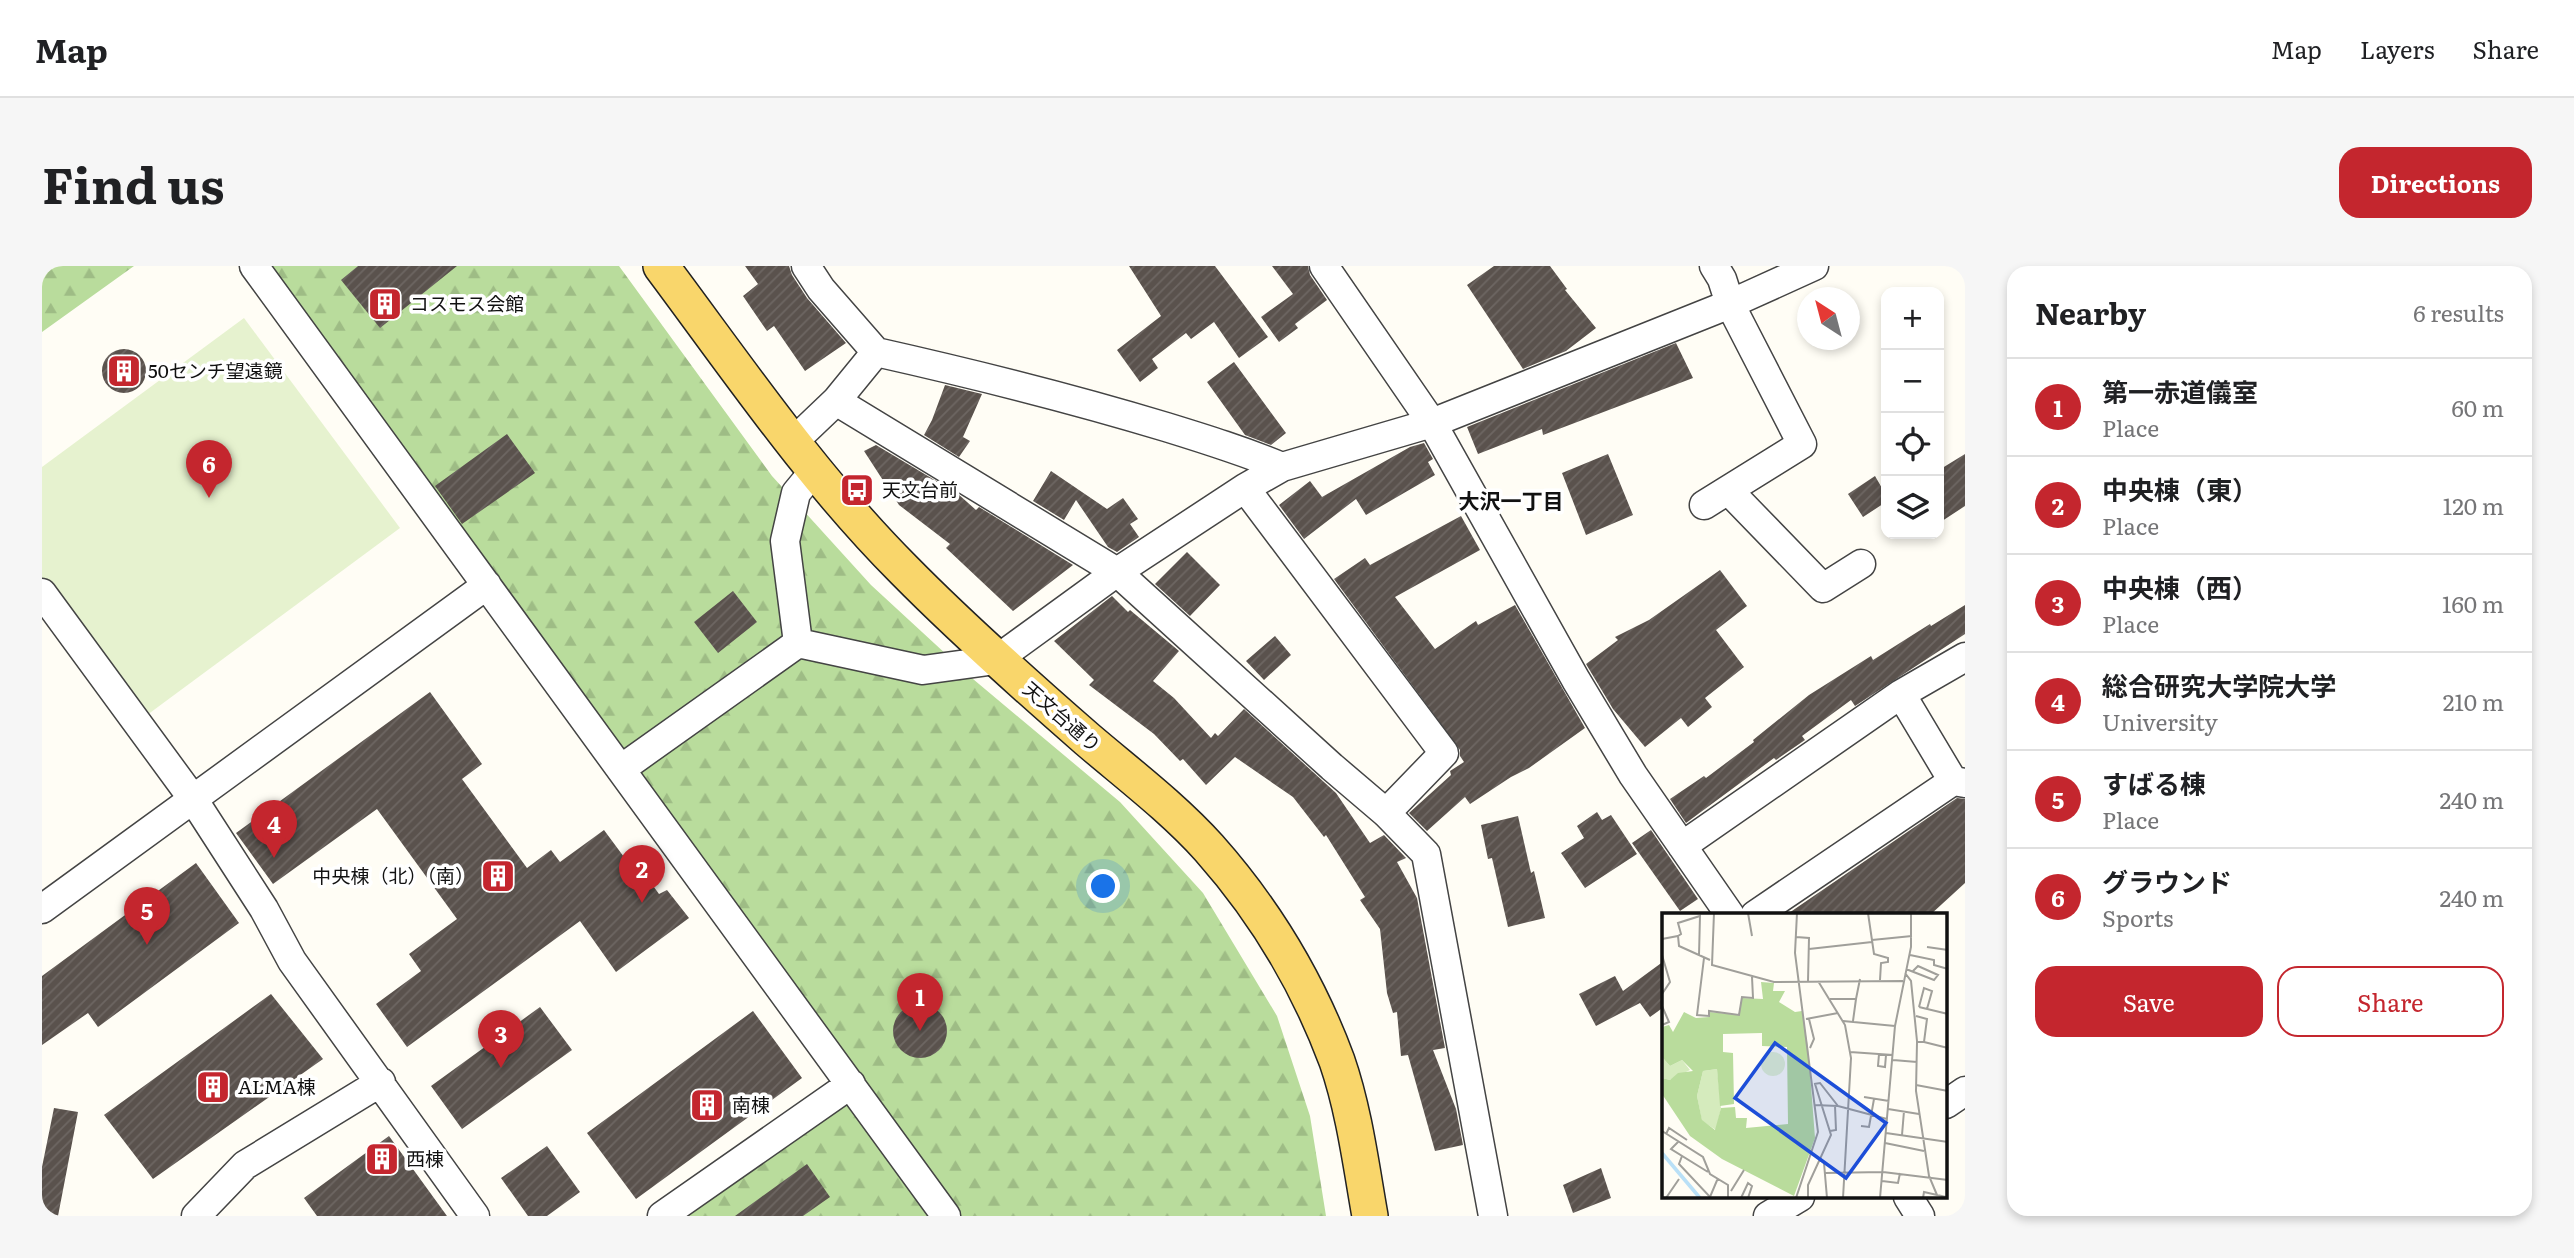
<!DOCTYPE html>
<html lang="en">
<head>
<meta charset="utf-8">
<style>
  body { margin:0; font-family:Literata,"Noto Sans JP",serif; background:#f6f6f6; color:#202124 }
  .controls { position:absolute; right:21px; top:21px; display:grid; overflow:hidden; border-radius:14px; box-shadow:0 4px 10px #0003 }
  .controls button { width:63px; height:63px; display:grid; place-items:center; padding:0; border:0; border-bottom:2px solid #e0e0e0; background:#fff; color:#202124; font:35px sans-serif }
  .compass { position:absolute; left:1755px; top:21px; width:63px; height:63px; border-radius:50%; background:#fff; box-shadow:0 4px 10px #0003; rotate:324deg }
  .you { position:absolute; left:1062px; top:621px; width:24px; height:24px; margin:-18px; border:5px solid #fff; border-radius:50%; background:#1a73e8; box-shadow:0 0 0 10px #1a73e833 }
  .badge { display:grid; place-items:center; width:46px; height:46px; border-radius:50%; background:#c4262e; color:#fff; font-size:23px; font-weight:700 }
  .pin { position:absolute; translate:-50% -58px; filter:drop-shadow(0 2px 4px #0008) }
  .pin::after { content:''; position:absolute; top:37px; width:24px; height:21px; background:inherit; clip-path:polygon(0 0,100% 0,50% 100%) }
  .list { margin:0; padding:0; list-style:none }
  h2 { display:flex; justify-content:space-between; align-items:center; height:91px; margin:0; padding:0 28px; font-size:30px }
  h2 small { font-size:23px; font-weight:400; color:#757577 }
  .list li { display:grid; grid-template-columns:46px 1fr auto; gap:21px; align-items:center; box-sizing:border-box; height:98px; padding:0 28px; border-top:2px solid #e0e0e0 }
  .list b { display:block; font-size:26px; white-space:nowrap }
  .list p { margin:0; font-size:23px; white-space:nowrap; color:#757577 }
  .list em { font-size:23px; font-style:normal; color:#757577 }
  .actions { display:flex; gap:14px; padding:21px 28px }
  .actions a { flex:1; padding:16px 0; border:2px solid #c4262e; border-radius:21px; text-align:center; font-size:24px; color:#c4262e }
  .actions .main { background:#c4262e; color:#fff }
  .icon { flex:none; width:38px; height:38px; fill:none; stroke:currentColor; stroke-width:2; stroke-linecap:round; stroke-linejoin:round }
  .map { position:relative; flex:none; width:1923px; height:950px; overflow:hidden; border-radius:21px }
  header { display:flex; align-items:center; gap:42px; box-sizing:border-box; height:98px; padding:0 35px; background:#fff; border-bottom:2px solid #e0e0e0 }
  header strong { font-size:33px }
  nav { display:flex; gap:38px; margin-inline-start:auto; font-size:24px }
  .intro { display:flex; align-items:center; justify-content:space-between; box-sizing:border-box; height:168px; padding:0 42px }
  h1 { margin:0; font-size:49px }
  .button { padding:18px 32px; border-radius:21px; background:#c4262e; color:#fff; font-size:24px; font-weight:700 }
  main { display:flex; gap:42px; padding:0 42px }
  aside { flex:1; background:#fff; border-radius:21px; box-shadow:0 4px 10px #0003 }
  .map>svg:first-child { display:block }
  .forest { fill:url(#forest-firs) }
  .pitch { fill:#e6f2cf }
  .building { fill:url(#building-hatch) }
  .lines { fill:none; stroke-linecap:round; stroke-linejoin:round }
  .minor-casing { stroke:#444; stroke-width:31 }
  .major-casing { stroke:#222; stroke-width:38 }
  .minor { stroke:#fff; stroke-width:28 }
  .major { stroke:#f9d66b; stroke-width:35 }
  .labels { text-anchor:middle; stroke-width:7; stroke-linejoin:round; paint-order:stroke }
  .poi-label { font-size:19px; fill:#111; stroke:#fff; text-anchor:start }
  .street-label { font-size:19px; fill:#111; stroke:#fff }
  .neighbourhood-label { font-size:21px; font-weight:bold; fill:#111; stroke:#fff }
  .inset-river { fill:none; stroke:#b9e0f7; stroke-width:3.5 }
  .inset-road { fill:none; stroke:#a09f9a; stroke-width:2 }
  .view { fill:#1d4ed8; fill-opacity:0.15; stroke:#1d4ed8; stroke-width:3.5 }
  .inset-edge { fill:none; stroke:#111; stroke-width:3.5 }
</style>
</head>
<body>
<header>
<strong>Map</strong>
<nav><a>Map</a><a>Layers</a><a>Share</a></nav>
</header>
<div class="intro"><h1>Find us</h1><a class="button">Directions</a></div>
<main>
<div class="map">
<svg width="1923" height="950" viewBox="0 0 1923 950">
  <defs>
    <pattern id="forest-firs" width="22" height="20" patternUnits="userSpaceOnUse" patternTransform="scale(1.75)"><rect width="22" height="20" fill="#b9dc9c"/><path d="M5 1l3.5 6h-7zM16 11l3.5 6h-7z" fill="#9ebc85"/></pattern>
    <pattern id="building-hatch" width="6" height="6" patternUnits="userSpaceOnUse" patternTransform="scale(1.75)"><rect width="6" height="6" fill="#5a524d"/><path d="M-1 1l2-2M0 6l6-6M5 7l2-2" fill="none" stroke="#6d6662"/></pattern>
  </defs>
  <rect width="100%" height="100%" fill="#fffdf5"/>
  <path class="forest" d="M0,0H92L0,66Z
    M210,0H577L730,210L829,319L931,413L1078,536L1161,627L1235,750L1268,850L1284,950H646L817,828Z"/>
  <path class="pitch" d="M202,52L358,262L101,452L0,316V201Z"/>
  <path class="building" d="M316,0H415L338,62L299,14Z
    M703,0H747L750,9L765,32L804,77L763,105L732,60L725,65L701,30L716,18Z
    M1087,0H1173L1226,71L1197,92L1172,56L1149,73L1144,67L1110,93L1116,102L1098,116L1075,84L1119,50Z
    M1230,0H1266L1268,9L1285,34L1253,58L1256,62L1237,76L1219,51L1251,28Z
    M1452,0H1508L1525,23L1523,24L1554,62L1524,85L1481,103L1425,19Z
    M1634,77L1651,112L1501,169L1500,163L1436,188L1425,161Z
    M60 105a22 22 0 1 1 44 0a22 22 0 1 1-44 0Z
    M1192,96L1244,167L1229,179L1203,169L1165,116Z
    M903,119L940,128L921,171L928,175L917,191L882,169L890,154Z
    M465,168L493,207L420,258L393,220Z
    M1382,177L1391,193L1386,196L1393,209L1324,249L1314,233L1262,273L1237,239L1268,215L1280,231L1368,181Z
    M834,179L916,228L934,244L937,241L1031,299L971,345L904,282L908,278L857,239L822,185Z
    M1566,188L1591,249L1544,269L1520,207Z
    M1923,188V240L1897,257V204Z
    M1009,205L1065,243L1081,232L1096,253L1088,258L1097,271L1075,286L1066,281L1034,234L1022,254L991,235Z
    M1833,210L1844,229V236L1821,251L1806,228Z
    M1419,250L1438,284L1353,331L1393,383L1434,355L1436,359L1473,339L1543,462L1487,502L1469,511L1428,538L1423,531L1385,565L1367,547L1409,509L1408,505L1422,496L1418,490V484L1292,313L1323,292L1328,299Z
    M1145,286L1178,319L1148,350L1113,318Z
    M1678,304L1705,340L1674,364L1702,401L1663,432L1670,441L1646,461L1639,452L1603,481L1571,443L1544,398L1576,374L1573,371L1607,354Z
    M691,325L715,356L676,387L652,356Z
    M1070,330L1086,346L1088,344L1137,385L1111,415L1132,432L1169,472L1173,467L1176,470L1202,443L1294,527L1328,577L1342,569L1364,592L1355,596L1375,632L1403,782L1391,784L1414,843L1421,879L1393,885L1366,789L1359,790L1355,746L1351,747L1345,727L1338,663L1318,634L1323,631L1284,569L1282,571L1251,531L1193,491L1164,519L1141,493L1138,495L1112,468L1047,419L1052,414L1012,375Z
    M1923,339V368L1813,440L1809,434L1760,470L1763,474L1734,494L1732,492L1644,557L1628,533L1662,510L1664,512L1712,476L1711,474L1767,429L1829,390L1831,394L1888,358L1889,360Z
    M1233,370L1249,389L1222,414L1204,395Z
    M388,426L440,498L420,513L485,602L509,584L518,596L562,564L596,610L601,606L617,628L625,624L647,652L574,706L538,655L365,781L334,738L379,705L367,688L415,653L335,543L231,618L194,567Z
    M1915,532L1923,533V617L1888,649H1744Z
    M1555,546L1560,554L1569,549L1595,588L1543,622L1519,587L1542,572L1535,560Z
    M1476,550L1489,607L1492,605L1503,652L1466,661L1450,592L1446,593L1439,559Z
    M1609,564L1656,633L1638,645L1590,577Z
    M154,597L197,657L56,761L46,747L0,779V710Z
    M1622,695V741L1608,751L1598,737L1554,760L1537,728L1573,710L1581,725Z
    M229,728L281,793L111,913L62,849Z
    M851 765a27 27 0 1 1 54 0a27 27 0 1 1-54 0Z
    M498,741L530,784L420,863L389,820Z
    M711,745L760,812L594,933L545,867Z
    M12,842L36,846L16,950H0V901Z
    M347,870L405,950H275L262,932Z
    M505,880L538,926L505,950H486L459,912Z
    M765,898L788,931L761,950H693Z
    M1559,902L1569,932L1531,947L1521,919Z"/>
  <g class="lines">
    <g class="minor-casing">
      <path id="minor" d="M212,0L904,950
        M764,0L779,23L834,86
        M1282,0L1390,157L1534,414L1591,509L1688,649
        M794,135L1075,306L1290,501L1344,547L1384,588L1451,950
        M751,176L794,135L834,86C932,108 1028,132 1124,161C1163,173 1202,185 1240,201
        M1203,222L1402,487L1344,547
        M1686,224L1781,322L1819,298
        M1662,239L1760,178L1688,38L1680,13L1672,0
        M0,327L151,533L222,643L250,695L433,950
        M756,377L743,275L754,227L773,204
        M1859,428L1911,515
        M579,503L756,377L881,404L954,394L1075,306L1203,222L1240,201L1390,157L1688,38L1772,0
        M1640,580L1859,428L1923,391
        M0,643L445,319
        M1713,649L1911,515L1923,517
        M1904,838L1923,825
        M1866,931L1878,950
        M154,950L203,899L339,816
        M620,950L809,818
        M1726,950L1758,931"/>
    </g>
    <g class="major-casing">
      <path id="major" d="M619,0C696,103 770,212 862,304C920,363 982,418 1045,473C1086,508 1131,542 1167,582C1223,645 1266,717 1295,795C1312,844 1319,899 1328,950"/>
    </g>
    <use href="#minor" class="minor"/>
    <use href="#major" class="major"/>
  </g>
  <defs>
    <g id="building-square" transform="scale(1.75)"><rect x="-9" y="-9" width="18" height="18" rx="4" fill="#c4262e" stroke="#fff"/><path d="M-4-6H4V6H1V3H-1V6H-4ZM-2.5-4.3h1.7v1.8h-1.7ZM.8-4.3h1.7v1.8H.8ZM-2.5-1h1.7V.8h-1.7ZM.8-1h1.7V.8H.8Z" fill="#fff"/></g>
    <g id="bus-square" transform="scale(1.75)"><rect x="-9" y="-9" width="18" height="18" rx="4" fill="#c4262e" stroke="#fff"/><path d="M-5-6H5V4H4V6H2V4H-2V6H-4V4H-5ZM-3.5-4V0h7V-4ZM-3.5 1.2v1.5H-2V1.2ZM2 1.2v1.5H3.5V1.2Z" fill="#fff"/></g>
  </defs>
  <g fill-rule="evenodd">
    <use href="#building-square" x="343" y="38"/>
    <use href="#building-square" x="82" y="105"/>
    <use href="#bus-square" x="815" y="224"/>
    <use href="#building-square" x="456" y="610"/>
    <use href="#building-square" x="171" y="821"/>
    <use href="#building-square" x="665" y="839"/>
    <use href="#building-square" x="340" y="893"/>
  </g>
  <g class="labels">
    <g class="poi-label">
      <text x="368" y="45">コスモス会館</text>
      <text x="106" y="112">50センチ望遠鏡</text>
      <text x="840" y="231">天文台前</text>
      <text x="432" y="617" text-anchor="end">中央棟（北）（南）</text>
      <text x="196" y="828">ALMA棟</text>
      <text x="690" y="846">南棟</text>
      <text x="364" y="900">西棟</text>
    </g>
    <g class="street-label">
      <text transform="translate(1020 451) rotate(41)" y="7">天文台通り</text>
    </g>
    <g class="neighbourhood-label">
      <text x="1469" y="243">大沢一丁目</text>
    </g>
  </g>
  <g transform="translate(1620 647)">
    <rect width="285" height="285" fill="#fffdf5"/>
    <path d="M0,144L8,153L20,147L28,157L8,167L0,165ZM55,156L59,195L54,217L40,208L35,183L41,158Z" fill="#d5ebbd"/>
    <path d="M99,69L112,70L111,78H123L117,89L133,99L140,98L146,134L153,225L132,283L60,246L28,223L0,181V165L8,167L16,160L31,158L20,147L8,153L0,144V114L7,112L11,119L22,99L34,105L47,104V99L77,102L80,85L101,86ZM100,120V133L125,134L126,211L84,215L85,205H74L73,194L59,195L53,217L40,207L35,183L41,158L55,156L58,193L72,191L71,140L61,139V121Z" fill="#b9dc9c" fill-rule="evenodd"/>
    <path d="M99 151a12 12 0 1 1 24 0a12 12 0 1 1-24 0Z" fill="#e6f2cf"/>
    <path class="inset-river" d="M0,240L38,285"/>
    <path class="inset-road" d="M52,0L50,52L112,69L241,68M86,0L90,23M206,0L212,41L226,45V49L219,50L218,67M16,23L19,21L16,10L38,3L37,42M134,24L147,25L146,68M0,26L16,23L17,33L48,47M210,27L250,23M265,34L286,37M147,36L210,29M0,42L8,69L0,81M248,42L272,47V52L286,56M42,45L35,102L47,103V98L77,102L80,84L91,85L90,64M244,56L272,67L276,62L256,53L251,58M243,60L249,68L255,128M156,68L183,112L189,145L181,285M168,86H194L198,66M0,93L7,109L0,112M257,94L262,75L270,78L265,96M257,94L286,101M254,103L265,106L262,129H255L254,178L267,263L275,282M144,106L176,100M147,106L152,126L148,135M181,108L233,113M191,108L194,86M262,129L286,135M188,139L231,142M217,141L216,153L223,154L224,142M231,147L255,149M152,171L158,170L176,193M254,172L286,178M202,184L227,188M152,192L176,193L225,206M226,196L257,201M199,213L207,214L212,186M0,218L41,244L48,261L66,272V285M168,218L174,217L173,193M224,220L286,229M4,221L7,215L25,227M240,222L242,198M16,229L9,236L46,259M223,230L262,238M20,243L17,251L48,284L56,265M157,246L162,250L165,285M163,260L221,259L286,267M220,268L236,270L238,260M69,278L82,257M4,285L17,266M79,285L86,270L90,273L86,285M134,285L156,219L133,40L135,0M146,285V272L169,222L153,171M218,285L233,113L249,34V0M261,285L262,279L284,284"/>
    <path class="view" d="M113,130L224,210L184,265L73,185Z"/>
    <rect width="285" height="285" class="inset-edge"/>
  </g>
</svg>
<div class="controls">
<button>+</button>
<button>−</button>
<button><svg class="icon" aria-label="locate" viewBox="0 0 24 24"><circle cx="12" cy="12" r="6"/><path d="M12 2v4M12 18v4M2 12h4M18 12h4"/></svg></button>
<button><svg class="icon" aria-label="layers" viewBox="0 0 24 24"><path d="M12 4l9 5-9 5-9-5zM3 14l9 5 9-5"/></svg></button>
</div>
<svg class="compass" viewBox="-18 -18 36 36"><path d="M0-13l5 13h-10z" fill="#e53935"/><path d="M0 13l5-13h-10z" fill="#757577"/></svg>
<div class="you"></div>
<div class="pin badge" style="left:878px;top:765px">1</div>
<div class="pin badge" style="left:600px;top:637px">2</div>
<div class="pin badge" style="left:459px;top:802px">3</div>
<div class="pin badge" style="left:232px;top:592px">4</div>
<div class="pin badge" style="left:105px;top:679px">5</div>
<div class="pin badge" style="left:167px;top:232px">6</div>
</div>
<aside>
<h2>Nearby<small>6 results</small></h2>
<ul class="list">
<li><span class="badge">1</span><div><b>第一赤道儀室</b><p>Place</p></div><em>60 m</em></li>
<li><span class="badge">2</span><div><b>中央棟（東）</b><p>Place</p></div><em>120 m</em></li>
<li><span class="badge">3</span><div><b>中央棟（西）</b><p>Place</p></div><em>160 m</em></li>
<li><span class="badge">4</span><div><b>総合研究大学院大学</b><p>University</p></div><em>210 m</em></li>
<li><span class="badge">5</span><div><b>すばる棟</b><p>Place</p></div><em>240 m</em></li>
<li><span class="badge">6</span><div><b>グラウンド</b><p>Sports</p></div><em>240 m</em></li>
</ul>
<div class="actions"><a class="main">Save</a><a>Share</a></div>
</aside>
</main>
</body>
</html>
